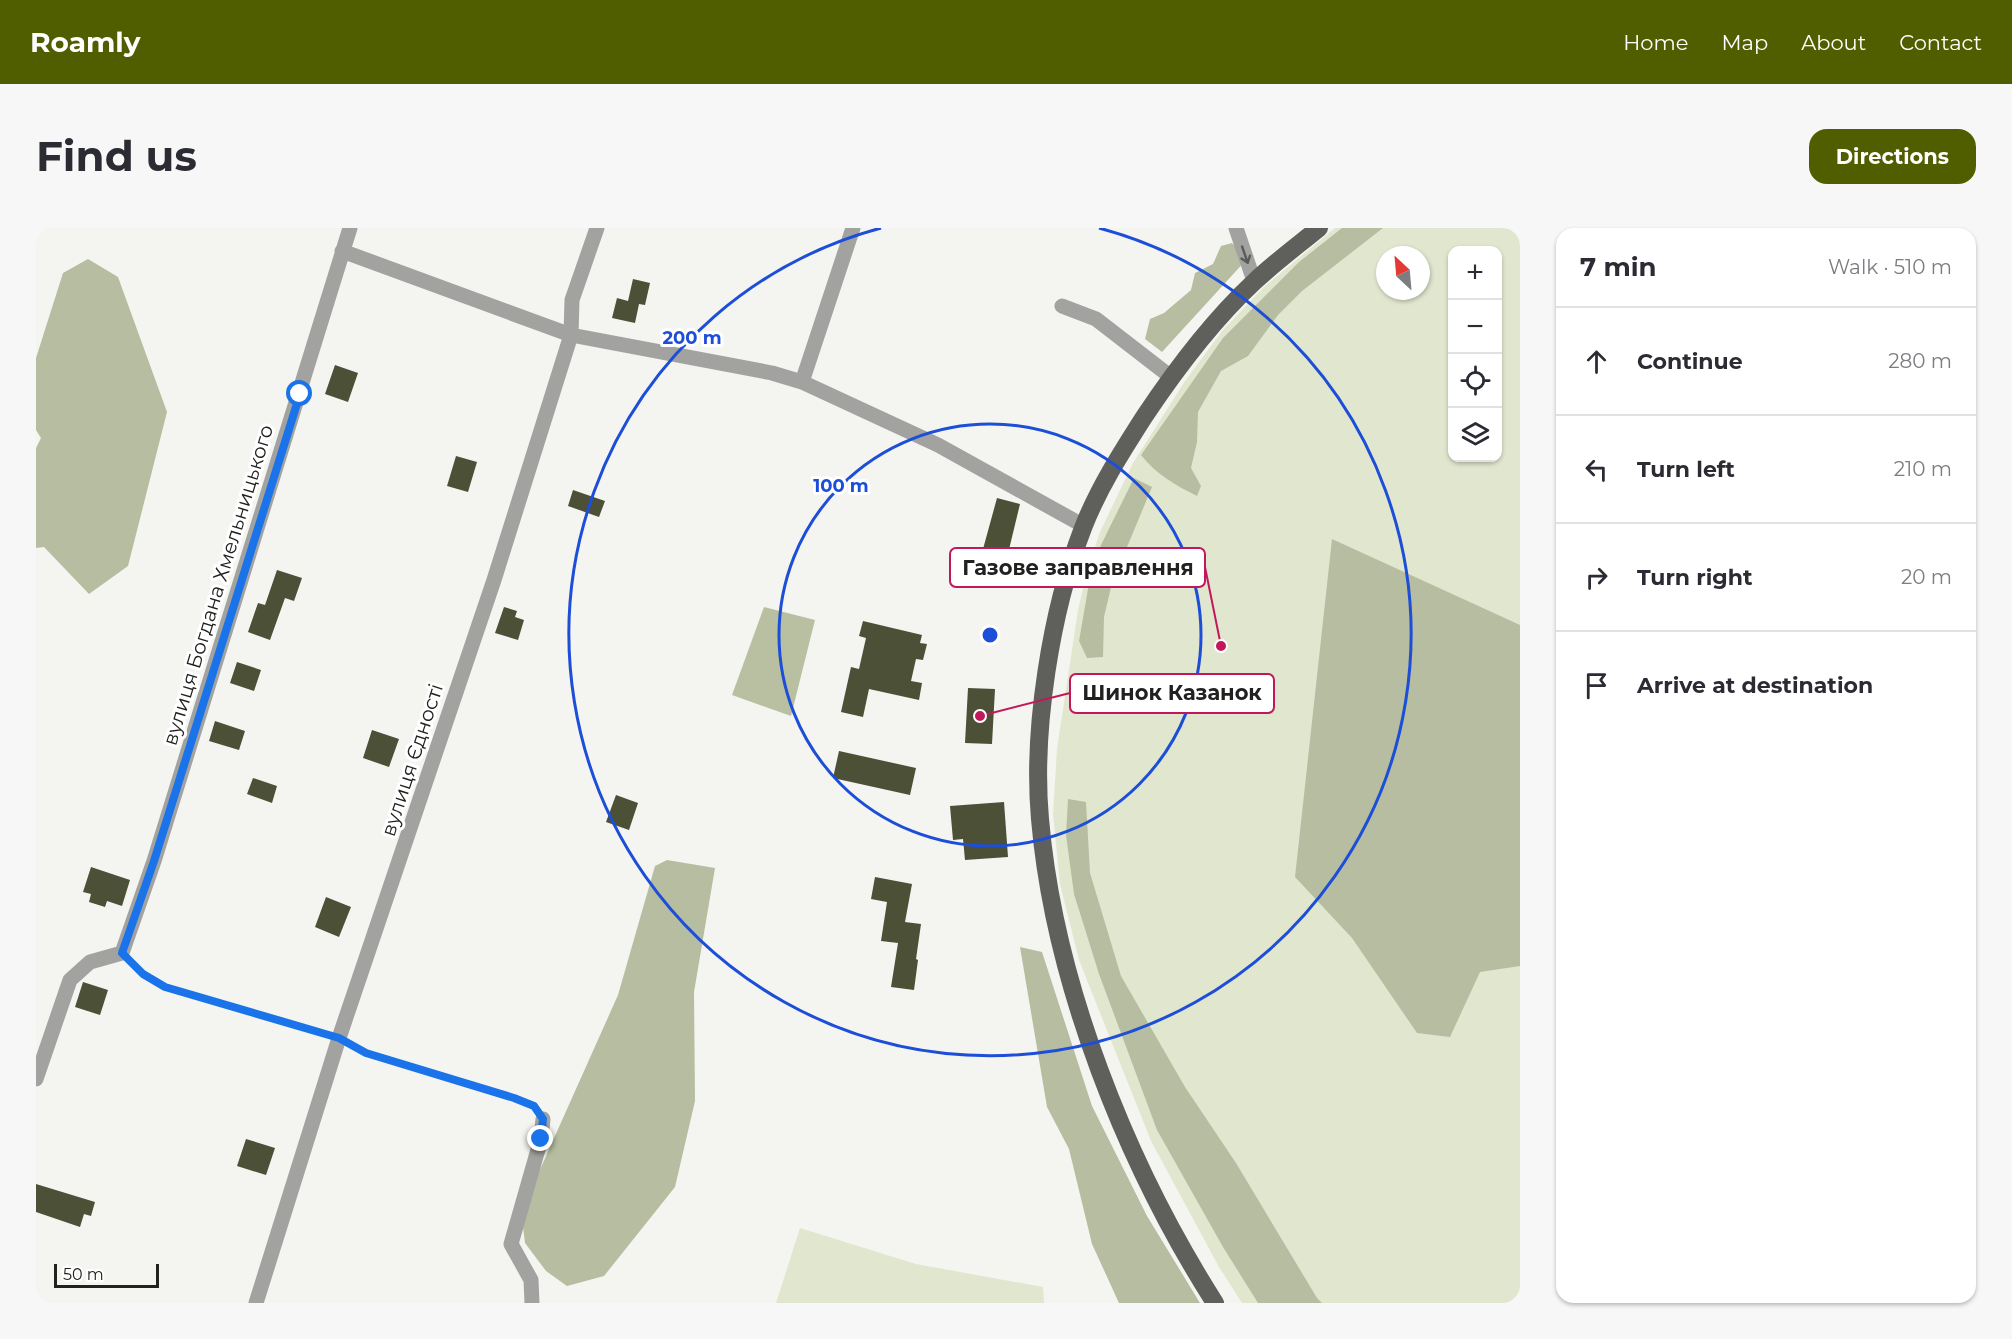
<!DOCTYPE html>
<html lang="en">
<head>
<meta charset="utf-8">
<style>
  body { margin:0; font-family:Montserrat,sans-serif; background:#f7f7f7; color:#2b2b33 }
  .controls { position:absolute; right:18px; top:18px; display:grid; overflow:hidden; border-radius:12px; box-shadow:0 2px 4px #0004 }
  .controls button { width:54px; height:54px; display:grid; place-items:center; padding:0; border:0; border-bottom:2px solid #e1e1e2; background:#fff; color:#2b2b33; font:30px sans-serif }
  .compass { position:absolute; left:1340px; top:18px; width:54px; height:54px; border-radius:50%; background:#fff; box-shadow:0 2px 4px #0004; rotate:334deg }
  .scale { position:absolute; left:18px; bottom:15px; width:105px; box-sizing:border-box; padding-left:6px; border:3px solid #212120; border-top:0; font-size:16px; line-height:21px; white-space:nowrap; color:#212120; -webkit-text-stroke:4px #fff; paint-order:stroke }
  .stop { position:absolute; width:18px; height:18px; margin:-14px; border:4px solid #1a73e8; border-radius:50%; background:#fff }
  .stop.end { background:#1a73e8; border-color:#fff; box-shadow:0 2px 6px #0008 }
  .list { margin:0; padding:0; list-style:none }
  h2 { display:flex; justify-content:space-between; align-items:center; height:78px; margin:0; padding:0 24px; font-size:26px }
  h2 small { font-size:20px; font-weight:400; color:#7c7c81 }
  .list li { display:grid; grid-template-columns:39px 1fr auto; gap:18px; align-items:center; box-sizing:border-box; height:108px; padding:0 24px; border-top:2px solid #e1e1e2 }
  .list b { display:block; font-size:22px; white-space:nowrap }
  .list em { font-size:20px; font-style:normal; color:#7c7c81 }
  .icon { flex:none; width:33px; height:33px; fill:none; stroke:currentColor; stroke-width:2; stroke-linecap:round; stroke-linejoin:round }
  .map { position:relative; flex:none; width:1484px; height:1075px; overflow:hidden; border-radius:18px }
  header { display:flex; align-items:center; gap:36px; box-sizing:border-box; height:84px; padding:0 30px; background:#515e00; color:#fff }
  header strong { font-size:28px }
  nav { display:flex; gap:33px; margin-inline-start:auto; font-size:21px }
  .intro { display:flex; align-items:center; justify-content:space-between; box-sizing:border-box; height:144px; padding:0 36px }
  h1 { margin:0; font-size:42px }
  .button { padding:15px 27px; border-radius:18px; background:#515e00; color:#fff; font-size:21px; font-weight:700 }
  main { display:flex; gap:36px; padding:0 36px }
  aside { flex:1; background:#fff; border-radius:18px; box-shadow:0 2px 4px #0004 }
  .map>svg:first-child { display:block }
  .green { fill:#e1e7ce; fill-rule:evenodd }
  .forest { fill:#b6bda0 }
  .water { fill:#b9c0a2 }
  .building { fill:#4b5036 }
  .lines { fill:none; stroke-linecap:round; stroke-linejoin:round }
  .path { stroke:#949491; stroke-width:2; stroke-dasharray:4.5 4.5; stroke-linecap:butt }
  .minor { stroke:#a2a2a0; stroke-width:15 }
  .major { stroke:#5f605c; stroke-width:18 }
  .oneway { stroke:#5b5b5a }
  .route { stroke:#1a73e8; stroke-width:8 }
  .ring { fill:none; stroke:#1d4ed8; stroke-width:3 }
  .labels { text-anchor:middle; stroke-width:6; stroke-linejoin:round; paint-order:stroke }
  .street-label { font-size:20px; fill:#212120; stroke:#fff }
  .centre { fill:#1d4ed8; stroke:#fff; stroke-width:3 }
  .ring-label { font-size:18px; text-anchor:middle; font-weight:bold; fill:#1d4ed8; stroke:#fff; stroke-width:6; stroke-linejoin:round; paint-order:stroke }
  .leader { fill:none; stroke:#c2185b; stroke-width:2 }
  .callout-dot { fill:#c2185b; stroke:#fff; stroke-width:2 }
  .callout { fill:#fff; stroke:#c2185b; stroke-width:2 }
  .callout-label { font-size:21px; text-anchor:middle; font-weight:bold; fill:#212120 }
</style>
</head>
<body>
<header>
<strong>Roamly</strong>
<nav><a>Home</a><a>Map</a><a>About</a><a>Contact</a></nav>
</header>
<div class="intro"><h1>Find us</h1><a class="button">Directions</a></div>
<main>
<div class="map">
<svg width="1484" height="1075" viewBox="0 0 1484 1075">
  <rect width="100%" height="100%" fill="#f4f5f0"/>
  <path class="green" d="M1299,0H1484V1075H1206L1183,1039L1115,913L1043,732L1024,656L1017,586L1021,521L1042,382L1052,340L1064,304L1097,235L1149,153L1186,103L1228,59ZM1416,22H1462V230H1416ZM1349,27H1385V63H1349Z
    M764,1000L880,1036L1007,1059L1008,1075H740Z"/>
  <path class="forest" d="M1306,0H1347L1266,63L1242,87L1212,128L1185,143L1162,184L1161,214L1155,240L1165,258L1161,268C1139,257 1120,246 1105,227L1187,110L1263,34Z
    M1196,15L1211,31L1126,124L1109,111L1114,91L1128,85L1155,62L1159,45L1177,36L1185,18Z
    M52,31L82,49L131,184L92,338L53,366L8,319L0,320V220L5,210L0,202V130L27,45Z
    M1098,250L1116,259L1076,355L1068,389L1067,429L1051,430L1043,413L1052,361L1065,317Z
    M1296,311L1484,397V738L1444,744L1414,809L1381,805L1316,710L1259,649Z
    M1032,571L1050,574L1054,645L1085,748L1149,859L1200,935L1281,1070L1286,1075H1222L1187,1019L1121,902L1063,746L1038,666L1030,607Z
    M631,632L679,640L658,764L659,873L639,959L568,1048L531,1058L510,1043L489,1015L486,991L498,955L582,767L619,638Z
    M984,719L1006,724L1056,878L1111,988L1164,1075H1083L1056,1016L1033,921L1011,879Z"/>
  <path class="water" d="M728,379L779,392L755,488L696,467Z"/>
  <path class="building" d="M597,51L614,55L609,77L603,76L599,95L576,90L581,70L592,73Z
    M299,137L322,145L312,174L289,166Z
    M420,228L441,234L432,264L411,258Z
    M537,262L569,273L563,289L532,278Z
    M961,270L984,276L969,338L944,332Z
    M241,342L266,350L258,373L249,370L234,412L212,404L222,375L229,377Z
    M468,379L481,383L479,389L488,392L482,412L459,405Z
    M827,393L886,407L884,415L891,416L887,432L880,431L875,453L886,455L883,472L833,461L827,489L805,484L815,439L823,441L830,410L823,408Z
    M201,434L225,442L218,463L194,455Z
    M932,460L959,461L956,516L929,515Z
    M179,493L209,503L203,522L173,513Z
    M336,502L363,511L353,539L327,530Z
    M803,523L880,540L874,567L797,550Z
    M217,550L241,558L236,575L211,566Z
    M580,567L602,575L593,602L570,594Z
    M968,574L972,629L929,632L927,611L917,612L914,578Z
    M55,639L94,652L86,678L71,673L69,679L53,674L55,666L47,664Z
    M839,649L876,656L869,694L885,696L880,731L882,732L878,762L855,759L862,715L845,713L851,674L835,671Z
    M290,669L315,679L303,709L279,699Z
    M47,754L72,762L64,787L39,779Z
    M210,911L239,920L230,947L201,938Z
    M0,956L59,974L55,988L48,986L44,999L0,984Z"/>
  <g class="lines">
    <path class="path" d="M96,735L107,746L129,759L289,806
      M316,817L330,825L478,870L500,880"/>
    <path class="minor" d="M1200,0L1218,53
      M306,23L535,107L736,145L766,154L902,217L1048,298
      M1026,78L1060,91L1135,149
      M766,154L817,0
      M0,851L34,752L54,734L86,725L118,633L314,0
      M220,1075L303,810L458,352L535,107L536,72L561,0
      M496,1075L495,1052L475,1016L505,911L507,891"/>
    <path class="major" d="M1179,1075C1091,937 1018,755 1004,591C996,502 1015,383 1047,300C1062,261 1085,225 1108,189C1140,141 1175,94 1218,54C1238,35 1261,18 1283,0"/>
  </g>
  <defs><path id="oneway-shaft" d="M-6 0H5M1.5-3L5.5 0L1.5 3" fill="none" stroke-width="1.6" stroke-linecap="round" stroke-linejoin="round" transform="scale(1.5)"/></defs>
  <use class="oneway" href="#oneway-shaft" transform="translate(1209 27) rotate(71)"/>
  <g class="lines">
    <path class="route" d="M264,166L118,633L86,725L107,746L129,759L303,810L330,825L478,870L498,878L507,891L505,911"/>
  </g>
  <g class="ring">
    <circle cx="954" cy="407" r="211"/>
    <path d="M1063 0A421 421 0 1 1 845 0"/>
  </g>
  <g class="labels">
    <g class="street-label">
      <text transform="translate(182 357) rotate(-73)" y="7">вулиця Богдана Хмельницького</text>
      <text transform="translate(376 532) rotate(-72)" y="7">вулиця Єдності</text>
    </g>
  </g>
  <circle cx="954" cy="407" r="9" class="centre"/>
  <g class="ring-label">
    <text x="656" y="116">200 m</text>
    <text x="805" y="264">100 m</text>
  </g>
  <path class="leader" d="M1185 418L1169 339M944 488L1034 465"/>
  <g class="callout-dot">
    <circle cx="1185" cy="418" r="6"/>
    <circle cx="944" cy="488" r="6"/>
  </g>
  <g class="callout">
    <rect x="914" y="320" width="255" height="39" rx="6"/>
    <rect x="1034" y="446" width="204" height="39" rx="6"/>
  </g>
  <g class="callout-label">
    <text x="1042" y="347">Газове заправлення</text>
    <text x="1136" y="472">Шинок Казанок</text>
  </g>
</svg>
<div class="controls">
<button>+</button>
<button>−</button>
<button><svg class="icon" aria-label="locate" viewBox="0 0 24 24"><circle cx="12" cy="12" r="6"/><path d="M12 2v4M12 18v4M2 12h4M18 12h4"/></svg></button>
<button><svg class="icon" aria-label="layers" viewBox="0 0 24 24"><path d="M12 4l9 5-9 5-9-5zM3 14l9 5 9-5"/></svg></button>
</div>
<svg class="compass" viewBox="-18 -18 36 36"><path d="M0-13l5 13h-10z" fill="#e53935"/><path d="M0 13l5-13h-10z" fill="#7c7c81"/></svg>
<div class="scale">50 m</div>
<div class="stop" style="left:264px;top:166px"></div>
<div class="stop end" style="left:505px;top:911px"></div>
</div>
<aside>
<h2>7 min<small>Walk · 510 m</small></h2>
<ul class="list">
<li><svg class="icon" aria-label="ahead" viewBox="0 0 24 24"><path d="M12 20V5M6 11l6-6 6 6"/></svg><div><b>Continue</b></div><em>280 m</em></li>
<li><svg class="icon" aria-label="left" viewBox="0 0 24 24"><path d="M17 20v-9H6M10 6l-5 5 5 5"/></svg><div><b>Turn left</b></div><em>210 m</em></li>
<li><svg class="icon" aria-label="right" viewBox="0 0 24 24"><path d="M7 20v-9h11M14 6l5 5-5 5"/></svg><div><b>Turn right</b></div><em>20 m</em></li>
<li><svg class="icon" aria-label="arrive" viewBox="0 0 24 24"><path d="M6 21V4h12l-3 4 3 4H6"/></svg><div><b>Arrive at destination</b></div></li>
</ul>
</aside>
</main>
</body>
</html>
